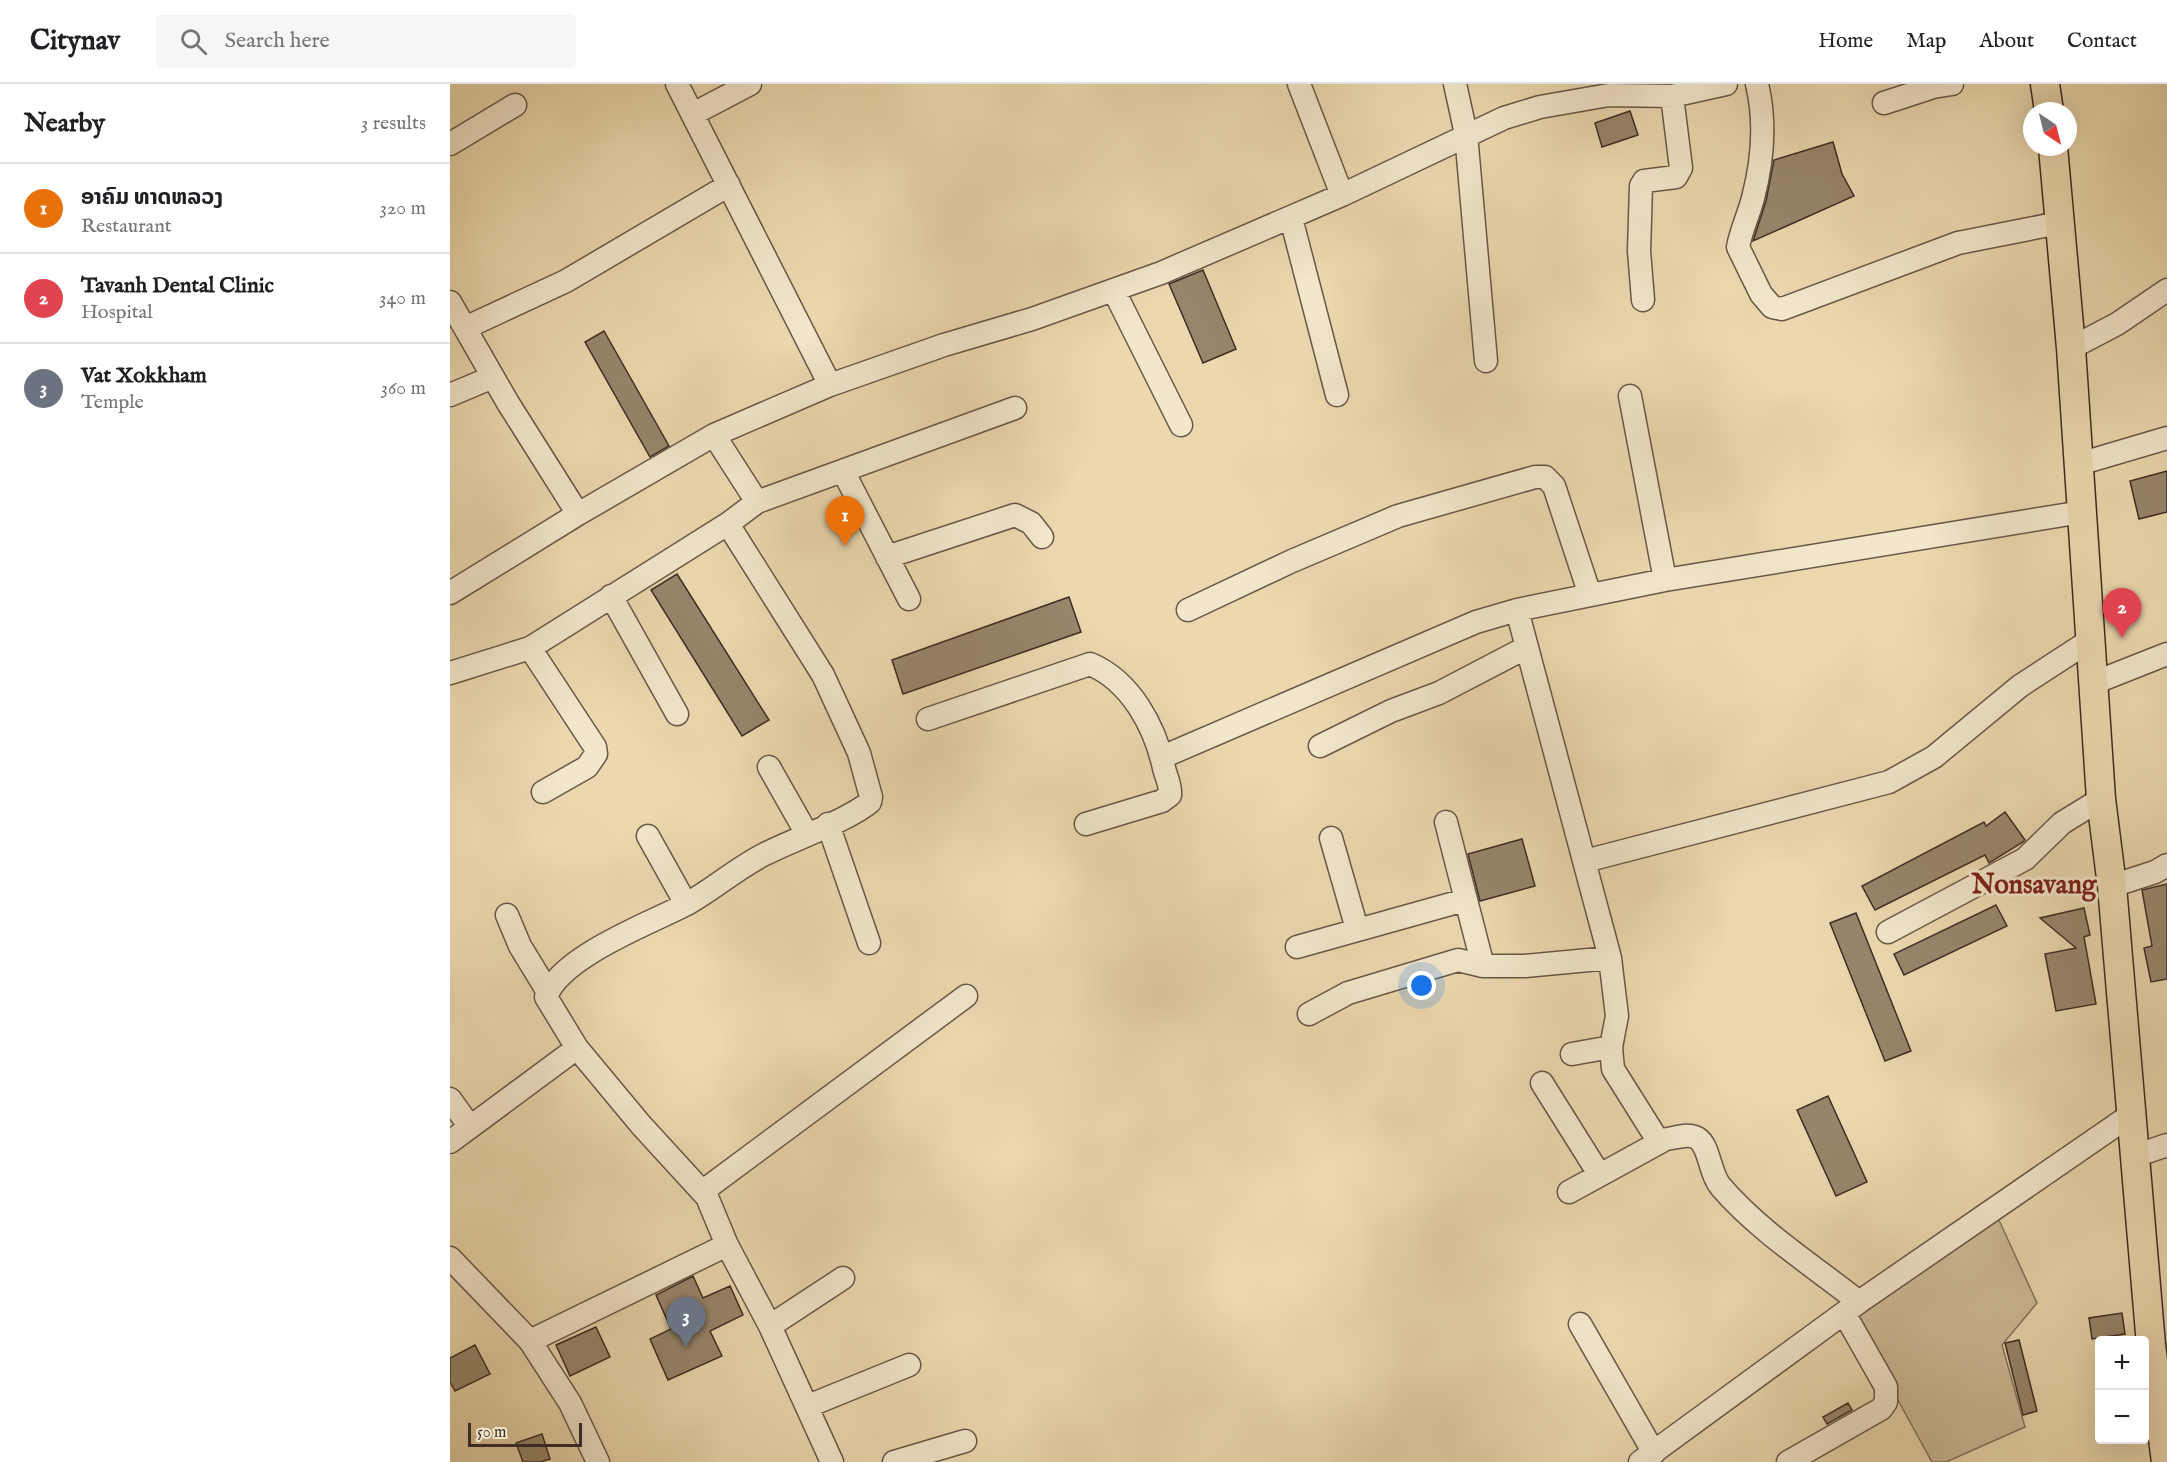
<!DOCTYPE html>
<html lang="en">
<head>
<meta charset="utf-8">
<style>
  body { margin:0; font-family:"IM FELL English","Noto Sans Lao",serif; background:#f6f6f6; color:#202124 }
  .controls { position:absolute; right:18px; bottom:18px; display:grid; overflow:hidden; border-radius:6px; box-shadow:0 6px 24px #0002 }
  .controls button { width:54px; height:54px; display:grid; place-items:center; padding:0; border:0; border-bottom:2px solid #e0e0e0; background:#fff; color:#202124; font:30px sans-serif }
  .compass { position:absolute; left:1573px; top:18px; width:54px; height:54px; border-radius:50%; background:#fff; box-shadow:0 6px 24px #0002; rotate:145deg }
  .scale { position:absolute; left:18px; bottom:15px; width:114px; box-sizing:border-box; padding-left:6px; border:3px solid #3d2d24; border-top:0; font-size:16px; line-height:21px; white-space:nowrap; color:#3d2d24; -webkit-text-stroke:4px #f2e6cb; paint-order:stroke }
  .you { position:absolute; left:972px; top:902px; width:21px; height:21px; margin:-15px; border:4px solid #fff; border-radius:50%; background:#1a73e8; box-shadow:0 0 0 9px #1a73e833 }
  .badge { display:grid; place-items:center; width:39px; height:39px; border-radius:50%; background:#ea580c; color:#fff; font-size:20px; font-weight:700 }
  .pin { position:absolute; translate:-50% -50px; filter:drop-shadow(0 2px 3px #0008) }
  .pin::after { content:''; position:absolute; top:32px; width:21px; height:18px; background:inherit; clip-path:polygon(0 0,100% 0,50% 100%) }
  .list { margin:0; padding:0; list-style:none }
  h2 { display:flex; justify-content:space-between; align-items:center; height:78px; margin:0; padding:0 24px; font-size:26px }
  h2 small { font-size:20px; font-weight:400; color:#757577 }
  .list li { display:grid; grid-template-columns:39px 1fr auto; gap:18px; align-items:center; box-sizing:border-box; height:90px; padding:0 24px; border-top:2px solid #e0e0e0 }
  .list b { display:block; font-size:22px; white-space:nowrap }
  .list p { margin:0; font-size:20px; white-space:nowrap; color:#757577 }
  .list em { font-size:20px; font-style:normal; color:#757577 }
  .icon { flex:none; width:33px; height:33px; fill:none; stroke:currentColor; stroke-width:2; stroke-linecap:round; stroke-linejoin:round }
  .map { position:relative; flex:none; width:1717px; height:1378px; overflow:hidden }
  header { display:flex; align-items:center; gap:36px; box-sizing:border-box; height:84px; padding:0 30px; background:#fff; border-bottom:2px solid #e0e0e0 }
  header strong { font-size:28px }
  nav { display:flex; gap:33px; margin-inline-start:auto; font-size:21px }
  .search { width:420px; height:54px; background:#f6f6f6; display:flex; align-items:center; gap:15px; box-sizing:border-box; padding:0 21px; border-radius:6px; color:#757577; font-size:22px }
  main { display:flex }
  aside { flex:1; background:#fff }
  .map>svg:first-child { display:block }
  .green { fill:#cdbb97; stroke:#85745e; stroke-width:1.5 }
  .building { fill:#97866c; stroke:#3d2d24; stroke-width:1.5 }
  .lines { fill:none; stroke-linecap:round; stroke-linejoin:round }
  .minor-casing { stroke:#685847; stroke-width:25 }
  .major-casing { stroke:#3d2d24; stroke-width:31 }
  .minor { stroke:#f2e6cb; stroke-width:22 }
  .major { stroke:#ebd8af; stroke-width:28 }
  .labels { text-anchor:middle; stroke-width:6; stroke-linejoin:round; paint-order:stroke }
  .quarter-label { font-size:27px; font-weight:bold; fill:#7a1f14; stroke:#f2e6cb }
</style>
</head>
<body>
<header>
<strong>Citynav</strong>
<div class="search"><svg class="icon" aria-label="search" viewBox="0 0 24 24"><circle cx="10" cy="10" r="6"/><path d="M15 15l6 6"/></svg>Search here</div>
<nav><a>Home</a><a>Map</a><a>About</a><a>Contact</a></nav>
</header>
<main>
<aside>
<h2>Nearby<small>3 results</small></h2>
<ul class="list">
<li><span class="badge" style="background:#e8710a">1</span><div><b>ອາຄົມ ທາດຫລວງ</b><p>Restaurant</p></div><em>320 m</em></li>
<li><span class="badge" style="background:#e0444e">2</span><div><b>Tavanh Dental Clinic</b><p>Hospital</p></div><em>340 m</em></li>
<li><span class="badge" style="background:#6b7280">3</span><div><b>Vat Xokkham</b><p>Temple</p></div><em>360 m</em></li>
</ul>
</aside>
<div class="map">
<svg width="1717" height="1378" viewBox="0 0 1717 1378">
  <rect width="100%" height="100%" fill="#ebd8af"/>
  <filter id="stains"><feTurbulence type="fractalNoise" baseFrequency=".00333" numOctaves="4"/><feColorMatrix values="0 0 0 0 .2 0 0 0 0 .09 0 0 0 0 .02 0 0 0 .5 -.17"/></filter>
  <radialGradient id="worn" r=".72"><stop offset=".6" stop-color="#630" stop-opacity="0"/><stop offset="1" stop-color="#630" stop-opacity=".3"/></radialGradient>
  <path class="green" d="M1548,1134L1587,1219L1552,1261L1575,1343L1496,1378H1482L1404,1236Z"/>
  <path class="building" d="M1180,27L1188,51L1152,63L1145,39Z
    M1383,58L1392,90L1404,112L1303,157L1316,117L1324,76Z
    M753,186L786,265L753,279L719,200Z
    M154,247L219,362L200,373L135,258Z
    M1717,387V428L1689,435L1680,397Z
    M227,490L319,636L292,652L201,506Z
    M619,513L631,548L453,610L442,576Z
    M1555,728L1575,756L1573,758L1539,779L1535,771L1425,826L1412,802L1534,738L1536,742Z
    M1072,755L1085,802L1030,817L1018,770Z
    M1717,800V895L1701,898L1694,864L1702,862L1692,806Z
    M1546,821L1557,842L1454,891L1444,870Z
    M1634,824L1640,851L1634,853L1646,920L1606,927L1595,870L1626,864L1590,834Z
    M1406,829L1461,967L1435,977L1380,839Z
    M1378,1012L1417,1098L1386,1112L1347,1026Z
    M243,1192L253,1214L280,1202L293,1231L260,1247L272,1272L218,1296L200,1255L221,1245L206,1211Z
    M1672,1229L1675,1250L1642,1255L1639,1234Z
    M146,1243L160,1273L120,1292L106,1261Z
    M1569,1256L1587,1327L1573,1331L1555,1259Z
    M25,1261L40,1290L5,1307L0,1298V1274Z
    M1398,1319L1402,1326L1377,1340L1373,1333Z
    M92,1350L100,1375L90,1378H73L66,1359Z"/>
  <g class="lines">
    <g class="minor-casing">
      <path id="minor" d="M227,0L380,301
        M849,0L892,111
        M1005,0L1016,50L1036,277
        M1307,0C1316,38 1313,76 1303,114C1299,130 1291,146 1288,163L1311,210L1322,223L1332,225L1508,159L1609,139
        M1434,19L1483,3L1502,0
        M243,30L300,0
        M0,60L65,21
        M841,134L887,311
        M664,207L731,341
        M1193,216L1189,167L1191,102L1194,97L1226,93L1231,84L1222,12
        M0,218L58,319L128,430
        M15,244L116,197L279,101
        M1621,264L1667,240L1717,206
        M0,311L43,293
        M1180,312L1215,496
        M264,351L307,418
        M1629,380L1717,354
        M393,387L459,515
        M437,473L565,431L581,439L592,453
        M0,509L128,430L264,351L380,301L494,261L582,235L711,189L892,111L1054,34L1090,23L1159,11L1222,12L1276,0
        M161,512L227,630
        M738,526L842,477L948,432L1085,393H1095L1104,402L1140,511
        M1067,526L1160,874L1167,932L1161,963L1163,985L1207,1055C1219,1058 1235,1047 1247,1054C1260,1062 1259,1089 1271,1103C1310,1148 1362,1181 1409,1218
        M80,564L145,663L146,670L137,683L93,708
        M0,589L80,564L279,439
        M1641,600L1717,570
        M478,635L640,580C681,597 705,643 714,684C716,693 721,701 720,711L712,717L636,740
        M870,662L941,627L989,609L1077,563
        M713,675L717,671L1026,538L1067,526L1215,496L1632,428
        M319,683L357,750
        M996,738L1033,882
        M378,740L419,859
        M198,752L236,820
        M881,754L907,845
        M1135,777L1439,698L1484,673L1570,602L1639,557
        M1662,802L1705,788L1717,781
        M57,831L70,862L98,908
        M1438,848L1575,775L1612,739L1651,715
        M847,863L1015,816
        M859,930L898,909L1008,876L1033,882H1075L1160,874
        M1122,970L1161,963
        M1092,999L1149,1090
        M0,1015L20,1043
        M0,1058L127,964
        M1685,1072L1717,1061
        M253,1107L516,912
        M1119,1108L1212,1057
        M0,1174L80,1257L120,1319L148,1378
        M1130,1240L1204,1369
        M320,1242L393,1194
        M80,1257L277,1161
        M358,1322L459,1281
        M382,1378L320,1242L277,1161L257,1113L191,1041L127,964L96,913C110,873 198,840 235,821C262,806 286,785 313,771C342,756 397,737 420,718L421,713L409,669L373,591L281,445L279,439L307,418L565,324
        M444,1378L515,1357
        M1190,1378L1409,1218L1682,1030
        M1338,1378L1431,1325L1436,1318V1303L1394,1229"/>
    </g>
    <g class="major-casing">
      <path id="major" d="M1595,0L1599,27
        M1603,63L1621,264L1651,715L1662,802L1701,1261L1716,1378"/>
    </g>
    <use href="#minor" class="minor"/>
    <use href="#major" class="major"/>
  </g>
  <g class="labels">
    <g class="quarter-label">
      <text x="1584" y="809">Nonsavang</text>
    </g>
  </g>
  <rect width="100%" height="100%" filter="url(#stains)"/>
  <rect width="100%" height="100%" fill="url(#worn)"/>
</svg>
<div class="controls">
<button>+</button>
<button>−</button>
</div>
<svg class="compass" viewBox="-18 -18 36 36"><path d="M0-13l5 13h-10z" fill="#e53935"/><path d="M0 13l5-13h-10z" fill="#757577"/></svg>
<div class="scale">50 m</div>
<div class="you"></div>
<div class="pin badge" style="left:395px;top:462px;background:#e8710a">1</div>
<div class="pin badge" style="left:1672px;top:554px;background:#e0444e">2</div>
<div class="pin badge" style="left:236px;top:1263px;background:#6b7280">3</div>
</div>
</main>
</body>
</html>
